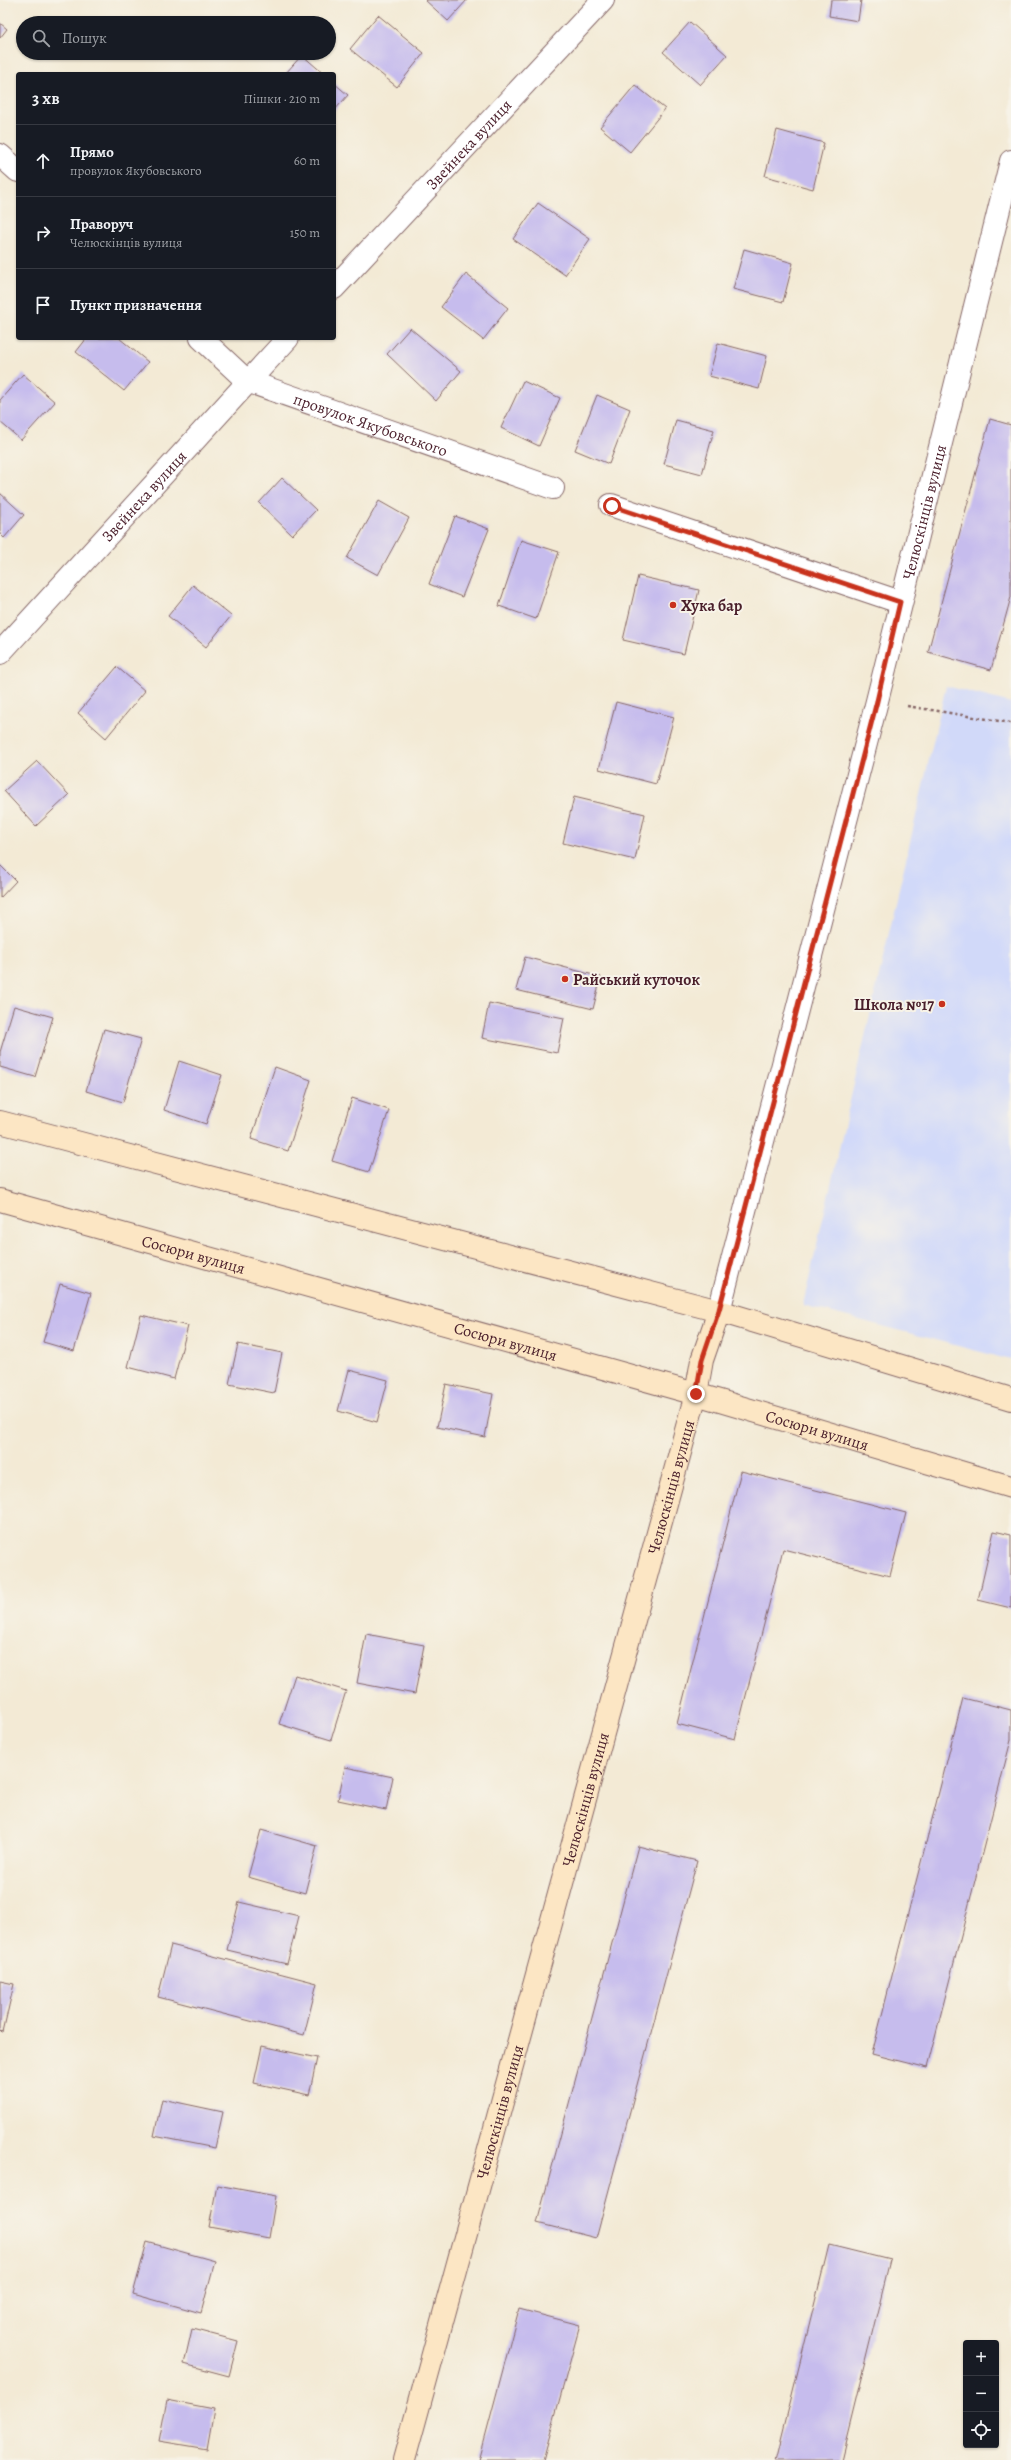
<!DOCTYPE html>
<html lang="uk">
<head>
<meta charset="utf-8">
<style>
  body { margin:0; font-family:Alegreya,serif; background:#242831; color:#f1f3f6 }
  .controls { position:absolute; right:12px; bottom:12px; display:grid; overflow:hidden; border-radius:4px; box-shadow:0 1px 3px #0004 }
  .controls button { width:36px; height:36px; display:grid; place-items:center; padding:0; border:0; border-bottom:1px solid #363941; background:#171b24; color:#f1f3f6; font:20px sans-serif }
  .stop { position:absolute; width:12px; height:12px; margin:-9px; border:3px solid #c8321e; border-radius:50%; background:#fff }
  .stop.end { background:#c8321e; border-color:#fff; box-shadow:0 1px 4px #0008 }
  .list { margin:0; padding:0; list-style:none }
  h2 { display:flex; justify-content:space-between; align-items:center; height:52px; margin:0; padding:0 16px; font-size:17px }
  h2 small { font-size:13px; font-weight:400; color:#9ea1a6 }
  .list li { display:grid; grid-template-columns:26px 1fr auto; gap:12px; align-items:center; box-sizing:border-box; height:72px; padding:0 16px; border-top:1px solid #363941 }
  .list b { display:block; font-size:15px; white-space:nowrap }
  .list p { margin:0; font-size:13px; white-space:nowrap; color:#9ea1a6 }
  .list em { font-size:13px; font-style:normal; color:#9ea1a6 }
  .icon { flex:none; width:22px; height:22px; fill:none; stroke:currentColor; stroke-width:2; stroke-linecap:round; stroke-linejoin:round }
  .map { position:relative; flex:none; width:1011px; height:2460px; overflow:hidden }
  .search { position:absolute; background:#171b24; box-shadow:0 1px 3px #0004; left:16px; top:16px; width:320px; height:44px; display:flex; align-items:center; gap:10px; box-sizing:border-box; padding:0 14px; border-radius:22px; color:#9ea1a6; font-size:15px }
  .panel { position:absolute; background:#171b24; box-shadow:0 1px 3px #0004; left:16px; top:72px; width:320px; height:268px; border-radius:4px }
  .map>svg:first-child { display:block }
  .built { fill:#d1d9f9 }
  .building { fill:#c6bced }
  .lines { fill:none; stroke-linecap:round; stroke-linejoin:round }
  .street-casing { stroke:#856666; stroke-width:24 }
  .secondary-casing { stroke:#856666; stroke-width:24 }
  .path { stroke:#856666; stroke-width:2.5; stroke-dasharray:3 3; stroke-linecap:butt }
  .street { stroke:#fff; stroke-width:22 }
  .secondary { stroke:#fce6c4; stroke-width:22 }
  .route { stroke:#c8321e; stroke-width:5 }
  .poi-dot { fill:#c8321e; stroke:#f7f3e8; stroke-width:1.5 }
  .labels { text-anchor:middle; stroke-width:4; stroke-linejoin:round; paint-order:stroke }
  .street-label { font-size:16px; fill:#4a1f2b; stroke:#f7f3e8 }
  .poi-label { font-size:16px; font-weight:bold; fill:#4a1f2b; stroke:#f7f3e8; text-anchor:start }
</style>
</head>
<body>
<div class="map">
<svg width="1011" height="2460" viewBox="0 0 1011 2460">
  <rect width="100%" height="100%" fill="#f7f3e8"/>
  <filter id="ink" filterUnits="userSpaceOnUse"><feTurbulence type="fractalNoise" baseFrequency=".025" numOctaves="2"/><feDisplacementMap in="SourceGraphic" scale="8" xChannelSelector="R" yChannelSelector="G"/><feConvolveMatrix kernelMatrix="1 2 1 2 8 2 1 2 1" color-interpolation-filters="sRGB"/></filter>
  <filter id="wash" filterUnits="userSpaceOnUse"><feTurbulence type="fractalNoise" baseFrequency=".012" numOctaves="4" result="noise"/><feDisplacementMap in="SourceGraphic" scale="16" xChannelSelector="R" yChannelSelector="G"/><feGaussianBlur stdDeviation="0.9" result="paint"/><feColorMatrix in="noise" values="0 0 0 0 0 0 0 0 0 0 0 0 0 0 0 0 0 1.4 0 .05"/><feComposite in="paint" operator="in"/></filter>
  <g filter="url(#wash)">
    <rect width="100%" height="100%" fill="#f3ead5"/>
    <path class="built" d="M946,686L1011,703V1360L803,1305Z"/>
    <g id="blocks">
      <path class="building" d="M425,0H467L448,21Z
        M831,0H861L858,21L829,16Z
        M378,15L424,53L397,87L350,49Z
        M690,22L727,55L700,85L663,52Z
        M0,23L7,29L0,38Z
        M302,55L324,74H285Z
        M334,83L348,95L334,111Z
        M635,85L665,109L630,152L600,127Z
        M777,130L824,143L813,189L765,176Z
        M538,203L590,239L565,275L513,239Z
        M744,249L793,263L783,302L733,289Z
        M466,274L508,308L483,340L441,307Z
        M410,328L461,371L436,401L387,354Z
        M87,338H119L148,362L124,391L76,352Z
        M718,343L767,356L759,389L709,376Z
        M23,374L55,402L21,440L0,422V400Z
        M523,381L560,398L539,446L501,428Z
        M597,395L630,409L609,464L575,450Z
        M990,419L1011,425V597L991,670L928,652Z
        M676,420L714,430L702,474L664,464Z
        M282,478L316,510L292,535L259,503Z
        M0,493L24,515L4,538L0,534Z
        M379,501L409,518L378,575L347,558Z
        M455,516L489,529L462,597L429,584Z
        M521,540L559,552L536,619L499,606Z
        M638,576L699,590L684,654L623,640Z
        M193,585L231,616L206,647L168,616Z
        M117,667L145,691L106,738L78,713Z
        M616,702L674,717L656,784L599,769Z
        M37,761L69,795L36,826L4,791Z
        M574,797L645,814L635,860L563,843Z
        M0,865L16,881L0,898Z
        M525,957L601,977L593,1009L516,990Z
        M489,1003L564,1018L557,1053L482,1038Z
        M14,1006L53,1017L35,1077L0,1067V1052Z
        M104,1029L141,1039L123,1102L86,1091Z
        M179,1061L222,1075L206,1124L164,1110Z
        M275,1067L311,1080L288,1151L251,1139Z
        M352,1098L389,1110L369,1172L332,1161Z
        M60,1284L91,1293L74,1351L43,1342Z
        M141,1315L188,1326L174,1379L128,1367Z
        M238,1344L282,1353L274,1393L229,1384Z
        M349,1370L388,1380L377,1422L338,1411Z
        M446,1384L493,1394L485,1437L437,1427Z
        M741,1471L906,1513L890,1576L783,1549L735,1739L677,1724Z
        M994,1531L1011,1535V1608L978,1600Z
        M366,1634L424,1645L415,1694L357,1683Z
        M295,1675L346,1691L331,1740L279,1724Z
        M963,1698L1011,1710V1740L927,2068L872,2054Z
        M345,1767L393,1777L386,1810L338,1800Z
        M261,1830L317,1846L305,1893L248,1877Z
        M638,1846L697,1861L596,2238L537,2223Z
        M239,1902L299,1916L287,1964L227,1950Z
        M171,1945L317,1983L304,2035L158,1997Z
        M0,1981L14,1984L3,2032L0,2031Z
        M262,2046L317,2058L309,2095L254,2083Z
        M162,2099L223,2112L215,2148L154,2136Z
        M217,2185L276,2196L269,2238L209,2227Z
        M147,2242L215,2261L201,2313L133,2294Z
        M829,2245L890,2260L841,2460H776Z
        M519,2309L580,2325L543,2460H479Z
        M192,2329L238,2341L229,2376L184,2364Z
        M167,2400L214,2409L207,2449L159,2441Z"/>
    </g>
  </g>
  <g filter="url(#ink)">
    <use href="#blocks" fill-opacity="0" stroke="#856666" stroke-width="1"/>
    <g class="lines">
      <g class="street-casing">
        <g id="street">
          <path d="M0,155L18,171"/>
          <path id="s1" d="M334,288L603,0"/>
          <path id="s2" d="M201,338L247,381L553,488"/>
          <path d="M611,505L900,602"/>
          <path id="s3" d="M0,653L288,338"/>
          <path id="s4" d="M719,1311L877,701L1011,161"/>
        </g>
      </g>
      <g class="secondary-casing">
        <g id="secondary">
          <path d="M0,1122L719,1311L1011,1399"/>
          <path id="s5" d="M0,1200L696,1394L1011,1487"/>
          <path id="s6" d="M404,2460L696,1394L702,1360L719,1311"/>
        </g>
      </g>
      <path class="path" d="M907,706L1011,723"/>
      <use href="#street" class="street"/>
      <use href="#secondary" class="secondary"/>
    </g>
  </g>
  <g class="lines" filter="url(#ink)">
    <path class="route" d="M612,506L900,602L877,701L719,1310L702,1360L696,1394"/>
  </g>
  <g class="poi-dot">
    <circle cx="673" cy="605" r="4"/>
    <circle cx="565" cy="979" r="4"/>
    <circle cx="942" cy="1004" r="4"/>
  </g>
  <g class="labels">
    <g class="street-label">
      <text dy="6" stroke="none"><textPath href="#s1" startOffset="197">Звейнека вулиця</textPath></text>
      <text dy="6" stroke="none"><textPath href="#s2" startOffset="194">провулок Якубовського</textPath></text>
      <text dy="6" stroke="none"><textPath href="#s3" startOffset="213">Звейнека вулиця</textPath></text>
      <text dy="6" stroke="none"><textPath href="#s4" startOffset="825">Челюскінців вулиця</textPath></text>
      <text dy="6" stroke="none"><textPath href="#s5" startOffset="201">Сосюри вулиця</textPath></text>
      <text dy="6" stroke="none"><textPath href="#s5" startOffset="525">Сосюри вулиця</textPath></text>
      <text dy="6" stroke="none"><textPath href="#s5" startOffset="849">Сосюри вулиця</textPath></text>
      <text dy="6" stroke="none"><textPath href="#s6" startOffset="1009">Челюскінців вулиця</textPath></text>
      <text dy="6" stroke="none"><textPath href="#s6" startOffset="685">Челюскінців вулиця</textPath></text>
      <text dy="6" stroke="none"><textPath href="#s6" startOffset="361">Челюскінців вулиця</textPath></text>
    </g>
    <g class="poi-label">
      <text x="681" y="611">Хука бар</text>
      <text x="573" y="985">Райський куточок</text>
      <text x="934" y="1010" text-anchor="end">Школа №17</text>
    </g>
  </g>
</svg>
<div class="controls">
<button>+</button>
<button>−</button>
<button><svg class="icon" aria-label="locate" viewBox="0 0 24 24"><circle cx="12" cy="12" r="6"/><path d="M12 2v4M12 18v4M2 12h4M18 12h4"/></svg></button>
</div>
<div class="stop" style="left:612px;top:506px"></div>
<div class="stop end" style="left:696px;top:1394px"></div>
<div class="search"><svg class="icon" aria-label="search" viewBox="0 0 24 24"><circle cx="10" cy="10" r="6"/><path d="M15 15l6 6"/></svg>Пошук</div>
<section class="panel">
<h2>3 хв<small>Пішки · 210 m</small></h2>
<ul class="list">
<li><svg class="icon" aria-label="ahead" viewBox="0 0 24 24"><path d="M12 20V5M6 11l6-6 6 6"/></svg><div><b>Прямо</b><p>провулок Якубовського</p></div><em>60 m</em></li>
<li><svg class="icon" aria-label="right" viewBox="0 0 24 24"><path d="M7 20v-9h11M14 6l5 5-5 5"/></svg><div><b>Праворуч</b><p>Челюскінців вулиця</p></div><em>150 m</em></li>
<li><svg class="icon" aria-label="arrive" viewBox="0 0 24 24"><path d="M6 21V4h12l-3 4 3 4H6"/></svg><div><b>Пункт призначення</b></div></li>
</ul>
</section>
</div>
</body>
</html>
